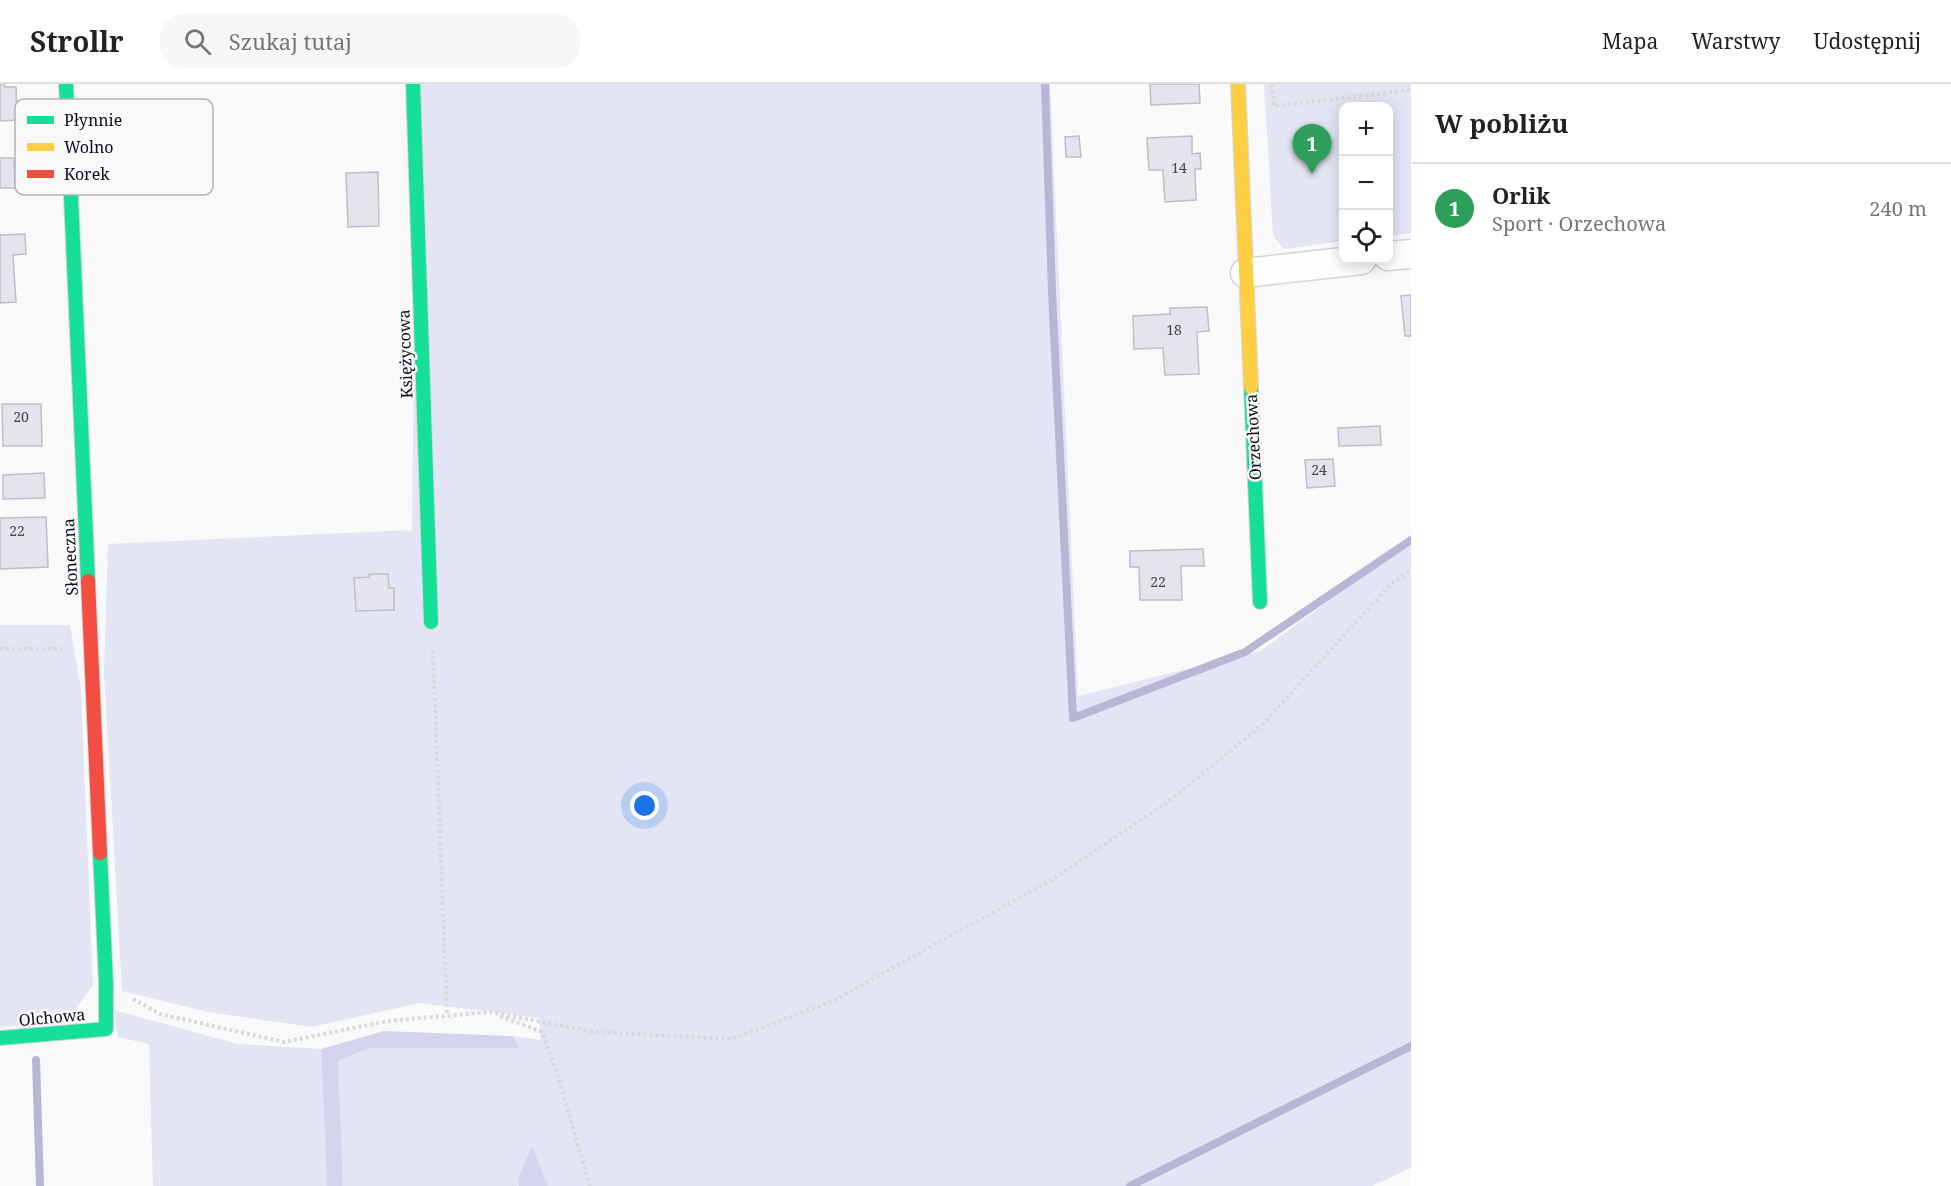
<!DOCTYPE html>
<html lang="pl">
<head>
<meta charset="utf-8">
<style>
  body { margin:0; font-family:"Noto Serif",serif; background:#f6f6f6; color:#222 }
  .controls { position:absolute; right:18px; top:18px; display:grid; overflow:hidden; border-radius:12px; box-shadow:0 3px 15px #0003 }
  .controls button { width:54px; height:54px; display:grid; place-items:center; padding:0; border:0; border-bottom:2px solid #e0e0e0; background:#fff; color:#222; font:30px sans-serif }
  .you { position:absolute; left:645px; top:722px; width:21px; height:21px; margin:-15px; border:4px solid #fff; border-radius:50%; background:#1a73e8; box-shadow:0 0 0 9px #1a73e833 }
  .badge { display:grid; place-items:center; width:39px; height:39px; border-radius:50%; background:#0f766e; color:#fff; font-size:20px; font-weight:700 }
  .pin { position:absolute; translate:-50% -50px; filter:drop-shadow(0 2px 3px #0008) }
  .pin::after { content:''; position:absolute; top:32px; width:21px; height:18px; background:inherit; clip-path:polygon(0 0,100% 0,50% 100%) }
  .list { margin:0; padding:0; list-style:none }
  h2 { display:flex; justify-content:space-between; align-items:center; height:78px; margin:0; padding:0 24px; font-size:26px }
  h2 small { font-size:20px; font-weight:400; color:#767676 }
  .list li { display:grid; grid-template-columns:39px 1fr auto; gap:18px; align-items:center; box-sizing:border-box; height:90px; padding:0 24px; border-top:2px solid #e0e0e0 }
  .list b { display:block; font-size:22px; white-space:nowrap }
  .list p { margin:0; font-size:20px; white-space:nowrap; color:#767676 }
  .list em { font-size:20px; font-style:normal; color:#767676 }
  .icon { flex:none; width:33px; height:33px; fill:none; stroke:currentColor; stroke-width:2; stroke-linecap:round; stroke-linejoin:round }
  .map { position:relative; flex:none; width:1411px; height:1102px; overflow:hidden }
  header { display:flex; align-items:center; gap:36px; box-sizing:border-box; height:84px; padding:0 30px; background:#fff; border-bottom:2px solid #e0e0e0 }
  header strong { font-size:28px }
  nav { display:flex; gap:33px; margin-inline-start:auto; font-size:21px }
  .search { width:420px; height:54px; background:#f6f6f6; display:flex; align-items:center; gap:15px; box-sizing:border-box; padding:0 21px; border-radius:24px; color:#767676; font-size:22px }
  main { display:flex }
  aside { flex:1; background:#fff }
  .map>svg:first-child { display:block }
  .green { fill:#e3e5f4 }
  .forest { fill:#d3d5ed }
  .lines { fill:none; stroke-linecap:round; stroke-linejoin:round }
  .stream { stroke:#b5b7d5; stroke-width:8 }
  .building { fill:#e4e4ed; stroke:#bebec4; stroke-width:1.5 }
  .street-casing { stroke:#d4d4db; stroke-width:31 }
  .fast-casing { stroke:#d4d4db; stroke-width:16 }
  .slow-casing { stroke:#d4d4db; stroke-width:16 }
  .jam-casing { stroke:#d4d4db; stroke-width:16 }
  .path { stroke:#d9d9d9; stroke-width:4; stroke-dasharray:3 3; stroke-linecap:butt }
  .street { stroke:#fefefe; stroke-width:28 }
  .fast { stroke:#16e098; stroke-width:14 }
  .slow { stroke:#ffcf43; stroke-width:14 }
  .jam { stroke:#f24e42; stroke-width:14 }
  .labels { text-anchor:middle; stroke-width:5; stroke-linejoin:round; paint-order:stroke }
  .number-label { font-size:14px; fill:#43444e }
  .street-label { font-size:16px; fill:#0c0d18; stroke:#f9f9f9 }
  .key { fill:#f9f9f9; stroke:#b2b2b6; stroke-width:1.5 }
  .key-label { font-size:16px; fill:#0c0d18 }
</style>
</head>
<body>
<header>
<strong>Strollr</strong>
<div class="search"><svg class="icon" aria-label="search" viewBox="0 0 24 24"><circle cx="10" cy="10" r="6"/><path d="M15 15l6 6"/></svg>Szukaj tutaj</div>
<nav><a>Mapa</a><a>Warstwy</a><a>Udostępnij</a></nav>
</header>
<main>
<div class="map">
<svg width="1411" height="1102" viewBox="0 0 1411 1102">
  <rect width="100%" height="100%" fill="#f9f9f9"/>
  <path class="green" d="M417,0H1050L1078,612L1260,567L1411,457V1084L1372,1102H548L532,1063L518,1094L519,1102H343L337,977L369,964H518L513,952L541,956L539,934L420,919L312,943L208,928L122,907L104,588L108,460L412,446Z
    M1264,0H1411V149L1389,152L1388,22H1344L1343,157L1284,165L1273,152Z
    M0,541H70L81,606L93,901L75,926L52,939L0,943Z
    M114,926L238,960L321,965L327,1102H153L149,960L118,953Z"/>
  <path class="forest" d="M384,947L513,952L519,964H369L338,977L343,1102H327L321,965Z
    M532,1062L548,1102H519L518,1094Z"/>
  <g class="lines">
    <path class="stream" d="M1045,0L1052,208L1073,634L1245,568L1411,456
      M36,976L40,1102
      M1130,1102L1411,962"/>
  </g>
  <path class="building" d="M0,0H4L5,3H16L17,36L0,37Z
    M1150,0H1199L1200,19L1151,21Z
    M1079,52L1081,73H1066L1065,53Z
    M1192,52V70L1200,69L1201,85H1195L1196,116L1165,118L1163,86H1149L1147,54Z
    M0,74H14L15,104H0Z
    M378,88L379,142L348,143L346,89Z
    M25,150L26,170L13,171L16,218L0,219V151Z
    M1411,211V252H1405L1401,212Z
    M1207,223L1209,247L1197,248L1199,290L1165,291L1163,264L1134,265L1133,232L1170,230V224Z
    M2,320H41L42,362H3Z
    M1380,342L1381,361L1339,362L1338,344Z
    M1333,375L1335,402L1307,404L1305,376Z
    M44,389L45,414L3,415V391Z
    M46,433L48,483L0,485V434Z
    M1203,465L1204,482H1181L1182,516H1140L1139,483H1130V467Z
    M369,490H388L389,504H394V526L356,527L354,494L369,493Z"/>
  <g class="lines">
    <g class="street-casing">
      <path id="street" d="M1388,172L1411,170
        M1245,189L1361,176"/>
    </g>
    <g class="fast-casing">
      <path id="fast" d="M66,0L88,497
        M413,0L431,538
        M1251,303L1260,518
        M0,954L106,945V899L100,769"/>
    </g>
    <g class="slow-casing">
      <path id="slow" d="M1238,0L1251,303"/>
    </g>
    <g class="jam-casing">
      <path id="jam" d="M88,497L100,769"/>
    </g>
    <path class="path" d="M1272,0L1274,22L1411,6
      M0,565H64
      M433,566L447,931
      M133,915L160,930L284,958L388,937L490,928L594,948L732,955L833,917L1053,795L1168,718L1262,641L1391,500L1411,486
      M500,932L542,948L558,993L590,1102"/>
    <use href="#street" class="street"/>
    <use href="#fast" class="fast"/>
    <use href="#slow" class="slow"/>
    <use href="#jam" class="jam"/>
  </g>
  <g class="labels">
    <g class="number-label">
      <text x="1179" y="89">14</text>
      <text x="1174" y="251">18</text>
      <text x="21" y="338">20</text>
      <text x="1319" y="391">24</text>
      <text x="17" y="452">22</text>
      <text x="1158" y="503">22</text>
    </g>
    <g class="street-label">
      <text transform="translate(405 270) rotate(-92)" y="6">Księżycowa</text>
      <text transform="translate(1253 353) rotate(-93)" y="6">Orzechowa</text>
      <text transform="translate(70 473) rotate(-93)" y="6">Słoneczna</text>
      <text transform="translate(52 933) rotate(-5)" y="6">Olchowa</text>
    </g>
  </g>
  <rect x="15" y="15" width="198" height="96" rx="9" class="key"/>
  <rect x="27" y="32" width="27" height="8" fill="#16e098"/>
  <rect x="27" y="59" width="27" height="8" fill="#ffcf43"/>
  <rect x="27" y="86" width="27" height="8" fill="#f24e42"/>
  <g class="key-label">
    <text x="64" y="42">Płynnie</text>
    <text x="64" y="69">Wolno</text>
    <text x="64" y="96">Korek</text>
  </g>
</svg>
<div class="controls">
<button>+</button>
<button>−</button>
<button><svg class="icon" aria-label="locate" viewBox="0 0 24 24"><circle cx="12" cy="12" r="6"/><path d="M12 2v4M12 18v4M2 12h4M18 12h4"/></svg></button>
</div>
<div class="you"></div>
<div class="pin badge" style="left:1312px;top:90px;background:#2e9e5b">1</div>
</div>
<aside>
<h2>W pobliżu<small></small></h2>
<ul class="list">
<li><span class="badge" style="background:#2e9e5b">1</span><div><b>Orlik</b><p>Sport · Orzechowa</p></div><em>240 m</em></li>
</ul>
</aside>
</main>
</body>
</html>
